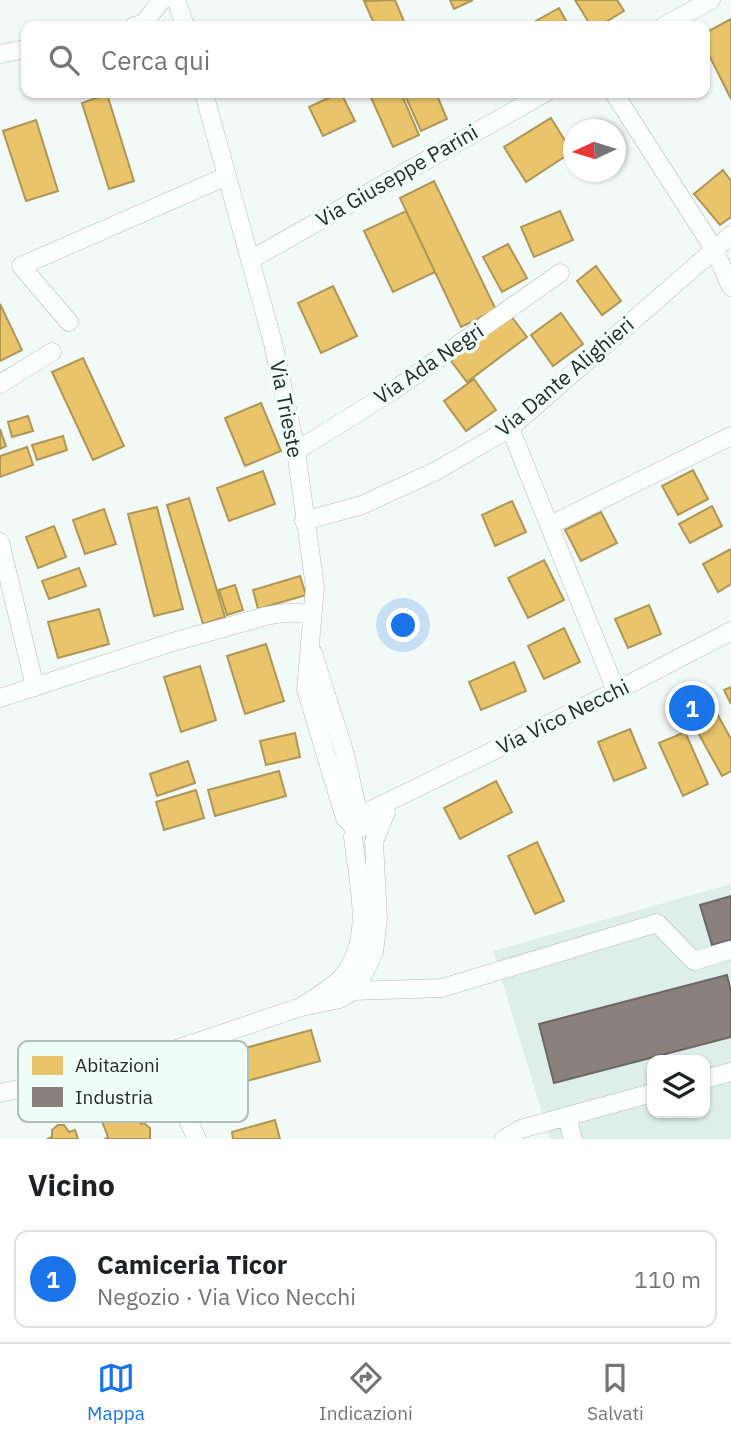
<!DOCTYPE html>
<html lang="it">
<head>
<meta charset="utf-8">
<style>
  body { margin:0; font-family:"IBM Plex Sans",sans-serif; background:#f2f2f2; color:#202124 }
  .controls { position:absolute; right:21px; bottom:21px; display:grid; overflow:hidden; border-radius:14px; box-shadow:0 2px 5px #0004 }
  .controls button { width:63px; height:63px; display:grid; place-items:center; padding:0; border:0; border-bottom:2px solid #e0e0e0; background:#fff; color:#202124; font:35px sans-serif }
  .compass { position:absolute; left:563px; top:119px; width:63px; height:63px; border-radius:50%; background:#fff; box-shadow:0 2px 5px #0004; rotate:266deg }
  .you { position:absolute; left:404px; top:626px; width:24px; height:24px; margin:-18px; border:5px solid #fff; border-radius:50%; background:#1a73e8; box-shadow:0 0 0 10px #1a73e833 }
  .badge { display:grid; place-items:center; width:46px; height:46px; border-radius:50%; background:#1a73e8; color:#fff; font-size:23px; font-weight:700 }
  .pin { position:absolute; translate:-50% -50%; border:4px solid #fff; box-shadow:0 2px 7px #0006 }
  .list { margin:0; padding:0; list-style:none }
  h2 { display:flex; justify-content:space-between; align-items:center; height:91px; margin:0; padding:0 28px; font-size:30px }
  h2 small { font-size:23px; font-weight:400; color:#757577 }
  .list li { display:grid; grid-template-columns:46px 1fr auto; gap:21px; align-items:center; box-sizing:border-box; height:98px; margin:0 14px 14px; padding:0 14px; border:2px solid #e0e0e0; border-radius:14px }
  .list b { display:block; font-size:26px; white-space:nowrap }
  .list p { margin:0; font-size:23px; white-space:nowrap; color:#757577 }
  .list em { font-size:23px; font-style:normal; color:#757577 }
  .icon { flex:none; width:38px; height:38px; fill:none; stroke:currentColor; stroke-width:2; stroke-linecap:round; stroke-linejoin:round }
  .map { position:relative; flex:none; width:731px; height:1139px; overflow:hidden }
  .search { position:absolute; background:#fff; box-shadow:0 2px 5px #0004; left:21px; right:21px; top:21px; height:77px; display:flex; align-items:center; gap:18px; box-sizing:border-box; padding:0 24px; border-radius:14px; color:#757577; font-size:26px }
  .sheet { height:203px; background:#fff }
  nav { display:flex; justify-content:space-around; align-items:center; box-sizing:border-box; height:98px; border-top:2px solid #e0e0e0; background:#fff; font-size:19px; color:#757577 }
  nav a { display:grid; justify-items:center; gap:4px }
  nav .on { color:#1a73e8 }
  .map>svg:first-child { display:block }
  .built { fill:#deefea; fill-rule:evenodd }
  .homes { fill:#e9c46a; stroke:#ae9656; stroke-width:2 }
  .industry { fill:#8a817c; stroke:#6c6763; stroke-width:2 }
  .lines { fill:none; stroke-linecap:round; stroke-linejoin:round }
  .minor-casing { stroke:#b4bbb9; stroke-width:19 }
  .minor { stroke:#fdfefe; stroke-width:18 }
  .labels { text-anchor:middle; stroke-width:7; stroke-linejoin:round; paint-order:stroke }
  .street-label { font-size:21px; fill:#252a28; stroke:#effef9 }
  .key { fill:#effef9; stroke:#b2beba; stroke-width:2 }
  .key-label { font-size:19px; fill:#252a28 }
</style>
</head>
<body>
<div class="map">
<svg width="731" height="1139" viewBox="0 0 731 1139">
  <rect width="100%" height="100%" fill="#f2faf8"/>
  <path class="built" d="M731,884V1139H550L493,951ZM652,1060H705V1113H652Z"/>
  <path class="homes" d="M395,0L406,26H375L364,1Z
    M450,0H473L454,9Z
    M575,0H617L624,11L599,26H591Z
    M559,8L569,26H527Z
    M731,19V99L705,47V33Z
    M339,93H341L355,121L323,136L309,107Z
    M369,93H401L419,135L393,147Z
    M404,93H436L447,119L421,131Z
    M107,94L134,181L109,189L82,103Z
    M551,118L572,152L526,182L504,147Z
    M36,120L58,191L26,201L3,131Z
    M723,170L731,181V217L720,225L694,194Z
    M434,181L496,310L461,327L400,198Z
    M406,211L435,272L393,292L364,231Z
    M560,211L573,240L534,257L521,227Z
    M508,244L527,278L502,292L483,257Z
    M596,266L621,301L602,315L577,281Z
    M333,286L357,336L321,353L298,303Z
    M0,304L22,350L0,361Z
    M561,313L583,344L553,366L531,335Z
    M511,316L527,337L467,382L451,361Z
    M83,358L124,446L93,460L52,372Z
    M474,379L496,410L466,431L444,401Z
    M261,403L281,451L245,466L225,418Z
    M28,416L33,431L12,437L8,422Z
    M0,429L6,446L0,449Z
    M63,436L67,450L37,460L32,445Z
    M27,447L33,465L0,477V456Z
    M693,470L708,499L678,515L662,486Z
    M263,471L275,504L229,521L217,488Z
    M189,498L225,617L203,624L167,505Z
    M512,501L526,532L495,546L482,515Z
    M712,506L722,526L690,543L679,524Z
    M157,507L183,609L154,616L128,514Z
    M104,509L116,544L85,554L73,520Z
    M601,512L617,543L581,561L565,530Z
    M54,526L66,557L38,568L26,537Z
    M731,549V584L718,592L703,564Z
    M544,560L564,600L528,618L508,578Z
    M79,568L86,586L49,599L42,581Z
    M300,576L306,595L258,609L253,590Z
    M235,585L243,610L227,615L219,590Z
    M649,605L661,634L628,648L615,619Z
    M99,609L109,644L58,658L48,622Z
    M564,628L580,662L544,679L528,646Z
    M266,644L284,701L245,714L227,656Z
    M514,662L526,691L481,710L469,682Z
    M200,666L216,720L181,732L164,677Z
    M731,687V704L724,690Z
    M709,699L731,739V771L722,776L686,711Z
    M630,729L646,768L614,781L598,742Z
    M685,732L708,784L683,796L659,743Z
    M295,733L300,757L266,765L260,741Z
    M188,761L195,783L157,796L150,774Z
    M279,771L286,796L215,816L208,790Z
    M496,781L512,812L460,839L444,808Z
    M196,790L204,818L164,830L156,802Z
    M537,842L564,901L535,914L508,856Z
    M311,1030L320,1061L218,1089L209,1058Z
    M113,1108H121L127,1114L132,1112L135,1121L140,1120L141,1124L144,1123L150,1128V1139H105L108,1137L102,1121L108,1119V1113Z
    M275,1120L280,1139H233L232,1132Z
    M58,1125H64L69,1132L75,1130L78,1139H47L52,1137V1130Z"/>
  <path class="industry" d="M731,896V940L712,945L700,905Z
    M727,975L731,992V1037L554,1083L539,1024Z"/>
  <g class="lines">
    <g class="minor-casing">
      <path id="minor" d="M176,0L185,26
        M134,26L143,24L162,0
        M664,26L711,0
        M0,54L26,49
        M204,93L273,343L296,451L315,587L306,689L345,818L354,827L370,823L386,813
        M614,93L714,249L731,287
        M250,260L545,93
        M69,322L21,266L227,176
        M0,384L52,352
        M510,428L616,691
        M296,451L394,390L560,273
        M304,521L362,505L436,471L510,428L731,235
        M550,525L731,436
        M0,542L35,687
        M313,653L344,751L362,828
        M0,698L173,642L266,616C280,613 297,610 311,616
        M352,991L442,988L657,923L694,961L731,950
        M301,1007C314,998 330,990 341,978C375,940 358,883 353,837C354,825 357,819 367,812L616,691L731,631
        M126,1066L181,1105L197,1139
        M705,1079L731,1072
        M0,1093L126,1066L301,1007L340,999L352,991L361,979L374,952L378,919L374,842L385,814
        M181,1105L192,1043
        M567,1117L573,1139
        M504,1139L521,1129L652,1093"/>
    </g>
    <use href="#minor" class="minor"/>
  </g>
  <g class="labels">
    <g class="street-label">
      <text transform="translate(397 176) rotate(-30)" y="7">Via Giuseppe Parini</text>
      <text transform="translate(429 364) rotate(-34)" y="7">Via Ada Negri</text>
      <text transform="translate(565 377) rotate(-40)" y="7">Via Dante Alighieri</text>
      <text transform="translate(286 409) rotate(79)" y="7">Via Trieste</text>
      <text transform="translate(563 717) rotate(-26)" y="7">Via Vico Necchi</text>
    </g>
  </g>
  <rect x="18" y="1041" width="230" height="81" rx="10" class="key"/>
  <rect x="32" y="1056" width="31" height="19" fill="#e9c46a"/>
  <rect x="32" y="1087" width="31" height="20" fill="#8a817c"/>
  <g class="key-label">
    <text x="75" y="1072">Abitazioni</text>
    <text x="75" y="1104">Industria</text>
  </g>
</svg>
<div class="controls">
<button><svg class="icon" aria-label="layers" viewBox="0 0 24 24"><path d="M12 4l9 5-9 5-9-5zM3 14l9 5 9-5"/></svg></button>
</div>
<svg class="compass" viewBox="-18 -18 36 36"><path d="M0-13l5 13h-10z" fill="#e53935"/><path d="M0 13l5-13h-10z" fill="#757577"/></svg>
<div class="you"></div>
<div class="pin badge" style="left:692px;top:708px">1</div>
<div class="search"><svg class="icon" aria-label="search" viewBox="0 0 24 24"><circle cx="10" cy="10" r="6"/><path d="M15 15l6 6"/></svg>Cerca qui</div>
</div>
<section class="sheet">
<h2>Vicino<small></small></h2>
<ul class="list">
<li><span class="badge">1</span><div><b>Camiceria Ticor</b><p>Negozio · Via Vico Necchi</p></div><em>110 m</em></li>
</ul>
</section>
<nav>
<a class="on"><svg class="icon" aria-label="map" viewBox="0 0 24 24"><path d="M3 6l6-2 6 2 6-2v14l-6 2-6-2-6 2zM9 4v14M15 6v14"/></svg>Mappa</a>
<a><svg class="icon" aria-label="directions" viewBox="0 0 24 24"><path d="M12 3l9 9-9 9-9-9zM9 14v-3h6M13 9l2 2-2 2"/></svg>Indicazioni</a>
<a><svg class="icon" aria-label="saved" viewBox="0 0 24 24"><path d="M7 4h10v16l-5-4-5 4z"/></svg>Salvati</a>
</nav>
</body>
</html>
